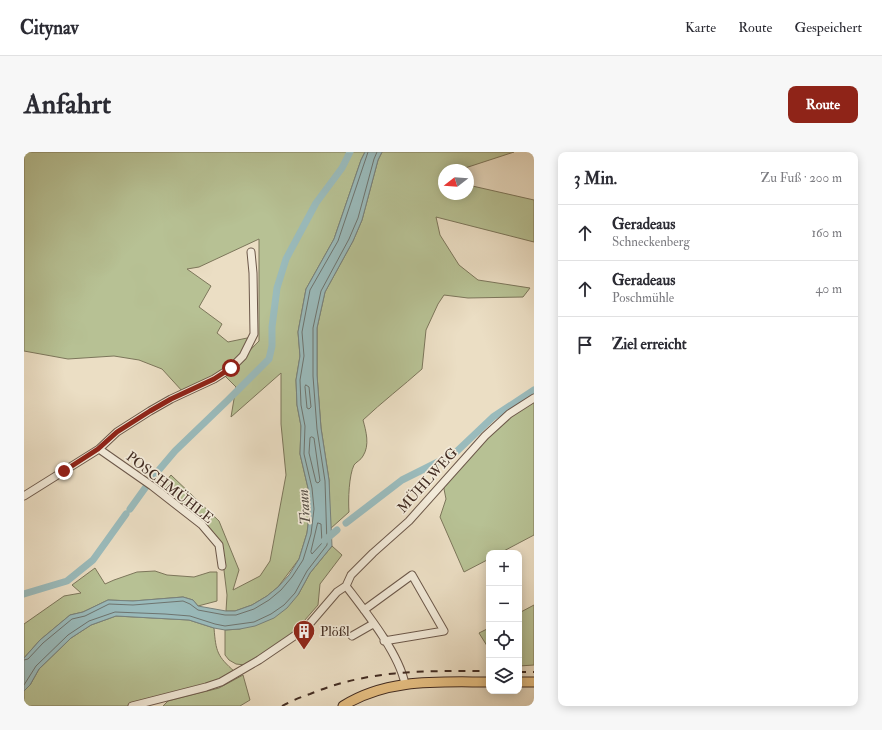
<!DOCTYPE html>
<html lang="de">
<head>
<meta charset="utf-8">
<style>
  body { margin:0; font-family:"IM FELL Double Pica",serif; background:#f7f7f7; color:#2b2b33 }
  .controls { position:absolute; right:12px; bottom:12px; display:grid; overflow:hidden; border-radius:8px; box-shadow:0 2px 10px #0003 }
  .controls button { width:36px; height:36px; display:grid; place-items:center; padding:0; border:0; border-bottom:1px solid #e1e1e2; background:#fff; color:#2b2b33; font:20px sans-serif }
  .compass { position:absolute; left:414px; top:12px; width:36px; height:36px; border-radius:50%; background:#fff; box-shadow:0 2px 10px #0003; rotate:253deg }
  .stop { position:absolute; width:12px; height:12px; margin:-9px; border:3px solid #8f2418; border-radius:50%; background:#fff }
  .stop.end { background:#8f2418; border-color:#fff; box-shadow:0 1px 4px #0008 }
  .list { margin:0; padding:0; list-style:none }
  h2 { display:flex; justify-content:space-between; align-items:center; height:52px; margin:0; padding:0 16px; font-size:17px }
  h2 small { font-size:13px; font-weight:400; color:#7c7c81 }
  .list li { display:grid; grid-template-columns:26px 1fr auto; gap:12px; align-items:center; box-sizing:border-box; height:56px; padding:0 16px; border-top:1px solid #e1e1e2 }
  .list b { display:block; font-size:15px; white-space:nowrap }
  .list p { margin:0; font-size:13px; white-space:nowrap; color:#7c7c81 }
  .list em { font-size:13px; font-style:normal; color:#7c7c81 }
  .icon { flex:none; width:22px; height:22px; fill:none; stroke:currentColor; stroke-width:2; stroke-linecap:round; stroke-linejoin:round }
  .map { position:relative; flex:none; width:510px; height:554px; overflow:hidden; border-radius:8px }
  header { display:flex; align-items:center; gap:24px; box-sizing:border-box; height:56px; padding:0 20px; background:#fff; border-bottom:1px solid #e1e1e2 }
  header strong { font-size:19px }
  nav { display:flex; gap:22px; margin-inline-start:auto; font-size:14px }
  .intro { display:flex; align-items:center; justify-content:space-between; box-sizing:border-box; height:96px; padding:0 24px }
  h1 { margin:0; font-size:28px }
  .button { padding:10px 18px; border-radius:8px; background:#8f2418; color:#fff; font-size:14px; font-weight:700 }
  main { display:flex; gap:24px; padding:0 24px }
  aside { flex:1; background:#fff; border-radius:8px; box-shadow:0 2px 10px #0003 }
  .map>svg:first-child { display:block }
  .green { fill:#b7c194; stroke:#7c765b }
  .water { fill:#9abbbc; stroke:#77827e }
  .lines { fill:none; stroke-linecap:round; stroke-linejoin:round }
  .shore { stroke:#6e746f; stroke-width:1 }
  .canal { stroke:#9abbbc; stroke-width:7 }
  .minor-casing { stroke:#6c584a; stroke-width:9 }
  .major-casing { stroke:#422c22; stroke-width:11 }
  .minor { stroke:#f2ead9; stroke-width:7 }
  .major { stroke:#e6bf82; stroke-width:9 }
  .rail { stroke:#422c22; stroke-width:2; stroke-dasharray:7 7; stroke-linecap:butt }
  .route { stroke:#8f2418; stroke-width:5 }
  .labels { text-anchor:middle; stroke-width:3.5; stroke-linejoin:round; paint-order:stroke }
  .street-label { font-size:14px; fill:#422c22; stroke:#f2ead9 }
  .poi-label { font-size:14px; fill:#422c22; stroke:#f2ead9; text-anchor:start }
  .water-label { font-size:15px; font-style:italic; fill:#585048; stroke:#f2ead9 }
</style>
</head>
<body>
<header>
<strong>Citynav</strong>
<nav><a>Karte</a><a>Route</a><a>Gespeichert</a></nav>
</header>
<div class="intro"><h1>Anfahrt</h1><a class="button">Route</a></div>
<main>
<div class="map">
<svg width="510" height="554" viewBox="0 0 510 554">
  <rect width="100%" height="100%" fill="#ebdec4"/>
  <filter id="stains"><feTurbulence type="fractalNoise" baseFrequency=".005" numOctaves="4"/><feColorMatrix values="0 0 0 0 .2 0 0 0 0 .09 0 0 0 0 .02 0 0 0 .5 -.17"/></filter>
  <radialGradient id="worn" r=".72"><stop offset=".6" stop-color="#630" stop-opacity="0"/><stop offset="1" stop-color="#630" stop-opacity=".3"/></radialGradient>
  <path class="green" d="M0,0H341L337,8L310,87L282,137L274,180L276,204L272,228L273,253L277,274L276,302L284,336L286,357L283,381L275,407L254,435L243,444L228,453L211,459H202L203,443L197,394L172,364L139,333L147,323L195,369L215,418L209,438L236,424L246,409L262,323L257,272V221L207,265L212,235L201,224L235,189V87L175,115L163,117L187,134L175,155L198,172L193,181L204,190L228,185L218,203L207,215L159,240L138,217L115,208L90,204L44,207L0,199Z
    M358,0H490L435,18H420V42H444V33L510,48V90L412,65L416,83L435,113L454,128L506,136L499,145L444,146L420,143L414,152L402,178L398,217C379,234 358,250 339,268C342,279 346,293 339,304C337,308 332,310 330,313C325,323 324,348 325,360L306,377L305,328L297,276L293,223V176L301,140L329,89L338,68L354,8Z
    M510,250V383L476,401H465V407L440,420L416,365L422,347L419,332L469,279L487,264Z
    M308,394L318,403L296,432L294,453L273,477L246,498L221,513L212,512L205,508L201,503V478L216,477L274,443L286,421Z
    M71,416L81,432L90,428L113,420L131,419L143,423L170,425L186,420H193V449L174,454L169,448L159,445L109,449L84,448L59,460L46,463L16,488L0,506V472L40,444L57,441L48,433Z
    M510,453V513L495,514V461Z
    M92,464L165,468L190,476C192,500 193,504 211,520L191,531L105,554H0V539L6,533L15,517L47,486L67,473Z
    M465,476V497L455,481Z
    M219,523L226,548L216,554H139L144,549L195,536Z"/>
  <path class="water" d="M341,0H358L354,8L338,68L329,89L301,140L293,176V223L297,276L305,328L308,394L286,421L274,443L263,456L250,466L231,474L216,477L201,478L190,476L165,468L92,464L67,473L47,486L15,517L6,533L0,539V506L16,488L46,463L59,460L84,448L109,449L159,445L169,448L174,454L202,459H211L228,453L243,444L254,435L265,423L275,407L283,381L286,357L284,336L276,302L277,274L273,253L272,228L276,204L274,180L282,137L310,87L337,8Z"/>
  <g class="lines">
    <path class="shore" d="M282,233L285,235L287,255L285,257L283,256L281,235Z
      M288,285L290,286L296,329L294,331L292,330L285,301L286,286Z
      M294,371L297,372L298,391L288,402L287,400Z
      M0,508L4,507L19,491L48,467L61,464L85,452L109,453L159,449L166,452L174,458L201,463H212L230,457L245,448L257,438L268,425L279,408L287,382L290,357L288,336L280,302L281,274L277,253L276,228L280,204L278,180L286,138L314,89L344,0
      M0,533L12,514L44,483L65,469L91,460L141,462L166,464L191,472L201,474L230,470L247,462L260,453L271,441L283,419L303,393L301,329L293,277L289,224V176L297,139L325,87L334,66L350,7L353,0"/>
    <path class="canal" d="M106,357L129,325L151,299L204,248L245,207L248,194V175L253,136L262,107L292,51L318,16L326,0
      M322,371L378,328L430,302L469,265L510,238
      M300,389L313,378
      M0,442L43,429L69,408L102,362"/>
    <g class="minor-casing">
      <path id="minor" d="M75,297L128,334L178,373L195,393L198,414
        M0,344L75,297L93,280L126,259L147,247L190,227L207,216L219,204L230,182L229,121L227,100
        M322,434C341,459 375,501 381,532
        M340,458L388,423L420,479L360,489
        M328,484L349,472
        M108,554L182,535L197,530L235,508L282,476L313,440L322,434L327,423L349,401L385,369L461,284L485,262L510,246"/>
    </g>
    <g class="major-casing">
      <path id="major" d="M495,530H510
        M319,554C363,526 415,530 465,530"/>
    </g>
    <use href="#minor" class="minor"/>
    <use href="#major" class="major"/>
    <path class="rail" d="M495,520H510
      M258,554C267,549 277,545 286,542C346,517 402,519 465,519"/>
  </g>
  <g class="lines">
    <path class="route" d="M40,319L74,297L93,280L126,259L147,247L190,227L207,216"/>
  </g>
  <defs>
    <g id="building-pin" transform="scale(1.15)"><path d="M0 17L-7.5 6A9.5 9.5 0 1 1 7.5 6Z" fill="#8f2418" stroke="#f2ead9"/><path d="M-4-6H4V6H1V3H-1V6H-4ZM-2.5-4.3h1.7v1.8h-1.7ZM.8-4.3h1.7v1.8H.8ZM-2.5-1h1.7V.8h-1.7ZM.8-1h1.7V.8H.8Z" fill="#fff"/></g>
  </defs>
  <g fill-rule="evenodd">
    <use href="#building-pin" x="280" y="479"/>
  </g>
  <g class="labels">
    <g class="street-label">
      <text transform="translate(403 328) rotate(-48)" y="5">MÜHLWEG</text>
      <text transform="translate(146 335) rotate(38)" y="5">POSCHMÜHLE</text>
    </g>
    <g class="poi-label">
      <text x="296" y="484">Plößl</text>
    </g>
    <g class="water-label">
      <text transform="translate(280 355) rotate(-94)" y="5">Traun</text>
    </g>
  </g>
  <rect width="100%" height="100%" filter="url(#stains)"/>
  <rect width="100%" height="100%" fill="url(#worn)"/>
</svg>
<div class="controls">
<button>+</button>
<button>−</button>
<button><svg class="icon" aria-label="locate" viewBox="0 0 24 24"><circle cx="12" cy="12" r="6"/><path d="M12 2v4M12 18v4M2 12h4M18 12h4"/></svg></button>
<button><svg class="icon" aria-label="layers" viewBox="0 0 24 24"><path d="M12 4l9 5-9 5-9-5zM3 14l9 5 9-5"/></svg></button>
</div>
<svg class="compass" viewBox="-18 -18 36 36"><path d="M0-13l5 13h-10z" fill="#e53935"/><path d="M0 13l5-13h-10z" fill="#7c7c81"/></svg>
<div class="stop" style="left:207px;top:216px"></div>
<div class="stop end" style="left:40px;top:319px"></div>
</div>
<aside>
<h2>3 Min.<small>Zu Fuß · 200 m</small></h2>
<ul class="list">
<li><svg class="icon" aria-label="ahead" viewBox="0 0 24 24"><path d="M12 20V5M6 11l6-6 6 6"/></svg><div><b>Geradeaus</b><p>Schneckenberg</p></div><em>160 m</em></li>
<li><svg class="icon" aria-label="ahead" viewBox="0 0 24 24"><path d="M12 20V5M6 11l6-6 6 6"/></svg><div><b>Geradeaus</b><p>Poschmühle</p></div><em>40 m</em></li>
<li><svg class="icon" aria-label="arrive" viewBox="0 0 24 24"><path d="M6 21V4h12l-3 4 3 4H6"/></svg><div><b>Ziel erreicht</b></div></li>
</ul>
</aside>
</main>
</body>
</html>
